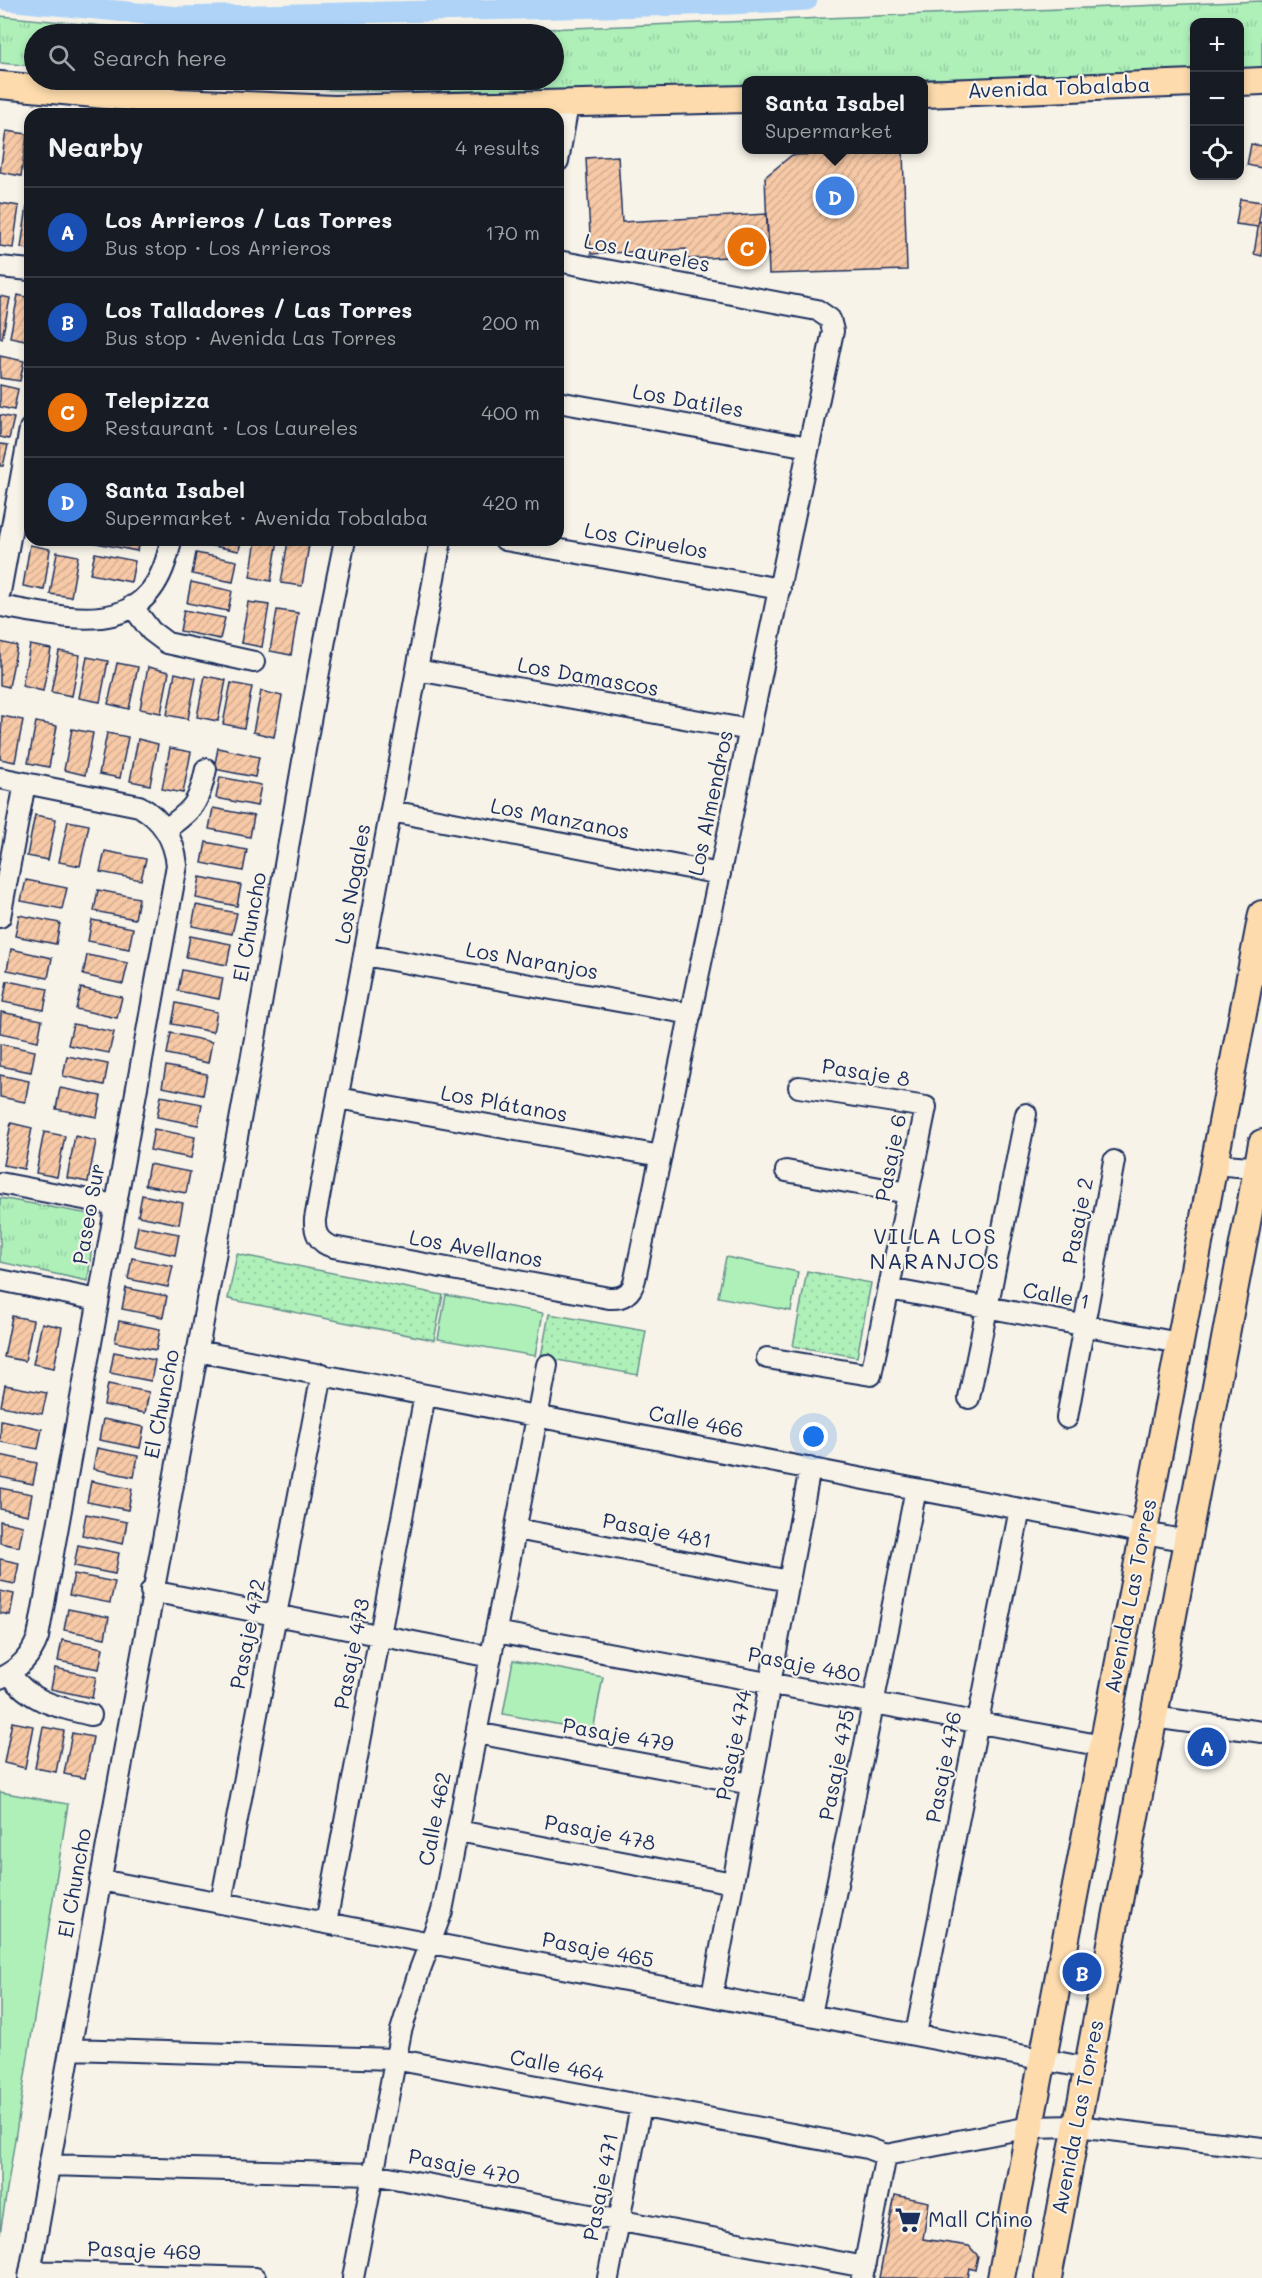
<!DOCTYPE html>
<html lang="en">
<head>
<meta charset="utf-8">
<style>
  body { margin:0; font-family:Mali,sans-serif; background:#20242c; color:#f1f3f6 }
  .controls { position:absolute; right:18px; top:18px; display:grid; overflow:hidden; border-radius:12px; box-shadow:0 3px 9px #0003 }
  .controls button { width:54px; height:54px; display:grid; place-items:center; padding:0; border:0; border-bottom:2px solid #363941; background:#171b24; color:#f1f3f6; font:30px sans-serif }
  .you { position:absolute; left:814px; top:1437px; width:21px; height:21px; margin:-15px; border:4px solid #fff; border-radius:50%; background:#1a73e8; box-shadow:0 0 0 9px #1a73e833 }
  .badge { display:grid; place-items:center; width:39px; height:39px; border-radius:50%; background:#d93025; color:#fff; font-size:20px; font-weight:700 }
  .pin { position:absolute; translate:-50% -50%; border:3px solid #fff; box-shadow:0 2px 6px #0006 }
  .popup { position:absolute; left:742px; top:76px; width:186px; height:78px; box-sizing:border-box; display:grid; place-content:center; border-radius:12px; background:#171b24; filter:drop-shadow(0 2px 4px #0005); font-size:20px; white-space:nowrap; color:#9ea1a6 }
  .popup b { font-size:22px; color:#f1f3f6 }
  .popup::after { content:''; position:absolute; left:50%; top:100%; margin-left:-12px; border:12px solid transparent; border-top-color:#171b24 }
  .list { margin:0; padding:0; list-style:none }
  h2 { display:flex; justify-content:space-between; align-items:center; height:78px; margin:0; padding:0 24px; font-size:26px }
  h2 small { font-size:20px; font-weight:400; color:#9ea1a6 }
  .list li { display:grid; grid-template-columns:39px 1fr auto; gap:18px; align-items:center; box-sizing:border-box; height:90px; padding:0 24px; border-top:2px solid #363941 }
  .list b { display:block; font-size:22px; white-space:nowrap }
  .list p { margin:0; font-size:20px; white-space:nowrap; color:#9ea1a6 }
  .list em { font-size:20px; font-style:normal; color:#9ea1a6 }
  .icon { flex:none; width:33px; height:33px; fill:none; stroke:currentColor; stroke-width:2; stroke-linecap:round; stroke-linejoin:round }
  .map { position:relative; flex:none; width:1262px; height:2278px; overflow:hidden }
  .search { position:absolute; background:#171b24; box-shadow:0 3px 9px #0003; left:24px; top:24px; width:540px; height:66px; display:flex; align-items:center; gap:15px; box-sizing:border-box; padding:0 21px; border-radius:33px; color:#9ea1a6; font-size:22px }
  .panel { position:absolute; background:#171b24; box-shadow:0 3px 9px #0003; left:24px; top:108px; width:540px; height:438px; border-radius:18px }
  .map>svg:first-child { display:block }
  .grass { fill:url(#grass-dots); stroke:#65908c; stroke-width:1.5 }
  .park { fill:url(#park-tufts); stroke:#65908c; stroke-width:1.5 }
  .garden { fill:#aff0b9; stroke:#65908c; stroke-width:1.5 }
  .lines { fill:none; stroke-linecap:round; stroke-linejoin:round }
  .canal { stroke:#aed3f7; stroke-width:21 }
  .building { fill:url(#building-hatch); stroke:#1b2f5e; stroke-width:1.5 }
  .minor-casing { stroke:#1b2f5e; stroke-width:24 }
  .major-casing { stroke:#1b2f5e; stroke-width:30 }
  .minor { stroke:#f7f3e8; stroke-width:20 }
  .major { stroke:#fddbac; stroke-width:26 }
  .labels { text-anchor:middle; stroke-width:4.5; stroke-linejoin:round; paint-order:stroke }
  .street-label { font-size:21px; fill:#1b2f5e; stroke:#f7f3e8 }
  .poi-label { font-size:21px; fill:#1b2f5e; stroke:#f7f3e8; text-anchor:start }
  .neighbourhood-label { font-size:22px; letter-spacing:1.5px; fill:#1b2f5e; stroke:#f7f3e8 }
</style>
</head>
<body>
<div class="map">
<svg width="1262" height="2278" viewBox="0 0 1262 2278">
  <defs>
    <pattern id="grass-dots" width="8" height="8" patternUnits="userSpaceOnUse" patternTransform="scale(1.5)"><rect width="8" height="8" fill="#aff0b9"/><path d="M2 2h.1M6 6h.1" fill="none" stroke="#96cea1" stroke-width="1.8" stroke-linecap="round"/></pattern>
    <pattern id="park-tufts" width="24" height="20" patternUnits="userSpaceOnUse" patternTransform="scale(1.5)"><rect width="24" height="20" fill="#aff0b9"/><path d="M3 7l-1-3M5 7V3M7 7l1-3M15 17l-1-3M17 17v-4M19 17l1-3" fill="none" stroke="#96cea1"/></pattern>
    <pattern id="building-hatch" width="6" height="6" patternUnits="userSpaceOnUse" patternTransform="scale(1.5)"><rect width="6" height="6" fill="#f7c9a6"/><path d="M-1 1l2-2M0 6l6-6M5 7l2-2" fill="none" stroke="#d3ad91"/></pattern>
  </defs>
  <rect width="100%" height="100%" fill="#f7f3e8"/>
  <filter id="ink" filterUnits="userSpaceOnUse"><feTurbulence type="fractalNoise" baseFrequency=".0167" numOctaves="2"/><feDisplacementMap in="SourceGraphic" scale="12" xChannelSelector="R" yChannelSelector="G"/><feConvolveMatrix kernelMatrix="1 2 1 2 8 2 1 2 1" color-interpolation-filters="sRGB"/></filter>
  <g filter="url(#ink)">
    <path class="grass" d="M237,1254L443,1295L434,1340L228,1299Z
      M807,1271L871,1283L857,1357L793,1346Z
      M549,1314L646,1331L638,1375L541,1357Z"/>
    <path class="park" d="M1262,1V70L1240,71V22H1194V72L891,80H746V85C556,90 364,98 174,80H554V34H34V66L0,63V16L166,32L417,34Z
      M0,1198L95,1215L88,1281L0,1262Z"/>
    <path class="garden" d="M726,1257L798,1272L791,1311L718,1297Z
      M446,1295L543,1313L535,1356L438,1339Z
      M513,1660L603,1677L593,1731L503,1714Z
      M0,1792L68,1804L0,2234Z"/>
    <g class="lines">
      <path class="canal" d="M6,0L178,17L729,4L807,0"/>
    </g>
    <path class="building" d="M6,131L27,134L21,176L0,172Z
      M1251,144L1262,146V168L1247,165Z
      M903,152L907,270L769,274L765,177L792,155Z
      M618,156L622,222L767,214L769,255L687,259L686,249L591,254L586,158Z
      M1240,199L1262,202L1258,227L1236,224Z
      M0,203L19,206L13,248L0,246Z
      M27,206L30,207V249L21,248Z
      M1259,222L1262,223V256L1254,254Z
      M18,295L30,298V341L10,337Z
      M0,296L10,298L2,339L0,338Z
      M0,356L24,361L20,381L0,378Z
      M0,385L18,389L14,410L0,407Z
      M0,415L14,418L9,439L0,437Z
      M0,444L8,445L3,466H0Z
      M97,540H139L137,551L96,543Z
      M199,540H241L239,551L198,543Z
      M256,540H278L271,581L250,577Z
      M288,541L309,545L302,586L281,583Z
      M30,545L50,549L44,590L23,586Z
      M57,552L78,556L71,597L50,594Z
      M95,553L135,561L131,582L90,574Z
      M196,553L237,561L233,582L192,574Z
      M191,582L232,591L228,611L187,603Z
      M248,602L269,605L262,647L241,643Z
      M184,610L225,618L220,639L180,631Z
      M277,610L298,613L291,655L270,651Z
      M0,642L17,646L9,687L0,685Z
      M30,645L51,649L43,691L22,686Z
      M59,651L80,655L72,696L51,692Z
      M87,657L108,661L100,702L79,698Z
      M117,663L138,667L129,709L108,704Z
      M148,667L169,672L161,713L140,709Z
      M175,673L196,678L188,719L167,715Z
      M205,676L226,680L218,721L197,717Z
      M231,683L252,687L244,728L223,724Z
      M261,691L282,696L274,737L253,732Z
      M2,716L23,720L15,762L0,759Z
      M36,722L57,726L49,767L28,763Z
      M72,729L93,733L85,775L64,770Z
      M107,733L128,737L120,778L99,774Z
      M138,739L158,744L150,785L130,781Z
      M170,748L191,752L183,793L162,789Z
      M218,748L259,757L255,777L214,769Z
      M220,777L261,785L257,806L216,798Z
      M213,808L254,816L250,837L209,829Z
      M35,815L56,819L48,860L27,856Z
      M68,821L89,825L80,866L59,862Z
      M206,842L247,850L243,871L202,863Z
      M105,851L146,859L141,880L100,872Z
      M200,877L241,885L237,906L196,898Z
      M26,880L67,888L62,909L21,901Z
      M98,890L139,898L135,919L94,911Z
      M196,905L237,913L232,934L192,926Z
      M19,915L60,923L56,944L15,936Z
      M92,920L133,928L129,949L88,941Z
      M190,936L231,944L227,965L186,957Z
      M11,949L52,958L48,978L7,970Z
      M87,955L128,963L123,984L83,975Z
      M182,970L223,978L219,999L178,991Z
      M7,981L48,989L44,1010L3,1002Z
      M81,988L122,997L117,1018L76,1009Z
      M176,1003L217,1012L213,1032L172,1024Z
      M1,1012L42,1020L38,1041L0,1033Z
      M73,1024L114,1032L109,1053L68,1045Z
      M171,1033L212,1042L208,1063L167,1054Z
      M0,1044L35,1051L31,1072L0,1066Z
      M67,1056L108,1064L104,1085L63,1076Z
      M166,1066L207,1074L203,1095L162,1087Z
      M0,1075L29,1081L25,1102L0,1097Z
      M60,1088L101,1096L97,1117L56,1109Z
      M161,1096L202,1104L198,1125L157,1117Z
      M11,1123L32,1128L24,1169L3,1165Z
      M154,1129L195,1137L191,1158L150,1150Z
      M44,1132L65,1136L57,1177L36,1173Z
      M75,1136L96,1141L88,1182L67,1178Z
      M149,1164L190,1172L186,1193L145,1185Z
      M142,1195L183,1203L179,1224L138,1216Z
      M138,1226L179,1234L175,1255L134,1246Z
      M132,1258L173,1266L168,1287L128,1279Z
      M126,1288L167,1296L163,1317L122,1309Z
      M12,1316L33,1320L25,1361L4,1357Z
      M119,1321L160,1329L156,1350L115,1342Z
      M42,1323L62,1327L54,1368L33,1364Z
      M114,1352L155,1360L151,1381L110,1373Z
      M108,1384L149,1392L145,1413L104,1405Z
      M5,1385L47,1393L42,1414L1,1406Z
      M103,1419L144,1427L140,1448L99,1440Z
      M1,1420L42,1429L38,1449L0,1442Z
      M97,1448L138,1456L134,1477L93,1469Z
      M0,1455L37,1463L33,1484L0,1477Z
      M91,1481L132,1489L128,1510L87,1502Z
      M0,1488L32,1494L28,1515L0,1509Z
      M86,1514L127,1522L123,1544L82,1535Z
      M0,1521L23,1526L19,1547L0,1543Z
      M78,1545L119,1553L115,1574L74,1566Z
      M0,1559L19,1563L15,1584L0,1581Z
      M74,1574L115,1582L110,1603L69,1595Z
      M0,1591L14,1594L10,1615L0,1613Z
      M68,1609L109,1617L105,1638L64,1630Z
      M62,1640L103,1648L99,1669L58,1661Z
      M55,1668L96,1677L92,1698L51,1689Z
      M12,1722L33,1726L25,1768L4,1763Z
      M43,1727L64,1731L56,1772L35,1768Z
      M72,1733L93,1737L85,1778L64,1774Z
      M895,2195L929,2202L923,2239L969,2246L978,2256L975,2270L969,2268L967,2278H879Z"/>
    <g class="lines">
      <g class="minor-casing">
        <path id="minor" d="M558,161L568,105
          M0,267L30,270
          M558,402L809,447
          M441,540L315,1219C314,1233 319,1243 333,1247L609,1298C623,1299 632,1293 635,1279L833,331L830,319L817,310L558,261
          M505,540L780,589
          M0,592L30,429
          M0,606C76,619 152,642 171,540
          M132,606L151,631L167,643L254,662
          M417,670L750,730
          M0,778L139,806C162,819 174,838 177,865L38,1637C31,1657 19,1669 0,1678
          M391,811L720,874
          M166,829C194,809 199,803 206,769
          M0,917L25,783
          M364,955L691,1014
          M338,1098L661,1156
          M1213,1164L1262,1168
          M786,1171L908,1193
          M0,1183L115,1205
          M0,1280L98,1300
          M889,1289L1179,1343
          M197,1351L1187,1541
          M767,1358L871,1375L926,1107L799,1087
          M969,1398L1026,1114
          M1067,1418L1114,1161
          M516,1529L789,1581
          M151,1591L491,1657
          M496,1632L1103,1746
          M10,1674C30,1702 58,1707 91,1715
          M1153,1717L1262,1732
          M476,1733L751,1784
          M458,1831L733,1883
          M100,1880L1088,2068
          M221,1903L322,1374
          M326,1923L425,1395
          M712,1996L810,1468
          M811,2015L916,1489
          M916,2034L1020,1509
          M70,2049L394,2059L867,2148L886,2155L1030,2127L1077,2126L1262,2148
          M49,2165L373,2174L865,2267
          M30,2271L255,2278
          M29,2278C102,1870 176,1463 252,1055C283,884 309,711 345,540
          M353,2278L401,2031L419,1972L442,1911L547,1365
          M608,2278L641,2106
          M862,2278L886,2155"/>
      </g>
      <g class="major-casing">
        <path id="major" d="M1240,82L1262,81
          M0,85L179,102L334,109L746,99
          M924,94L1194,83
          M1001,2278L1262,914
          M1048,2278L1262,1143"/>
      </g>
      <use href="#minor" class="minor"/>
      <use href="#major" class="major"/>
    </g>
  </g>
  <defs>
    <g id="supermarket-bare" transform="scale(2.07)"><path d="M-6-5.5h2.5l.6 2H6L4.5 2H-2.5L-4.4-4H-6ZM-1.5 3.2a1.3 1.3 0 1 0 .1 0ZM3 3.2a1.3 1.3 0 1 0 .1 0Z" fill="#1b2f5e" stroke="#f7f3e8" stroke-width="2.5" paint-order="stroke"/></g>
  </defs>
  <g fill-rule="evenodd">
    <use href="#supermarket-bare" x="908" y="2220"/>
  </g>
  <g class="labels">
    <g class="street-label">
      <text transform="translate(1059 88) rotate(-2)" y="7">Avenida Tobalaba</text>
      <text transform="translate(647 253) rotate(11)" y="7">Los Laureles</text>
      <text transform="translate(688 401) rotate(10)" y="7">Los Datiles</text>
      <text transform="translate(646 541) rotate(10)" y="7">Los Ciruelos</text>
      <text transform="translate(588 677) rotate(10)" y="7">Los Damascos</text>
      <text transform="translate(711 803) rotate(-78)" y="7">Los Almendros</text>
      <text transform="translate(560 819) rotate(11)" y="7">Los Manzanos</text>
      <text transform="translate(353 884) rotate(-80)" y="7">Los Nogales</text>
      <text transform="translate(250 927) rotate(-80)" y="7">El Chuncho</text>
      <text transform="translate(532 961) rotate(10)" y="7">Los Naranjos</text>
      <text transform="translate(866 1073) rotate(9)" y="7">Pasaje 8</text>
      <text transform="translate(504 1104) rotate(10)" y="7">Los Plátanos</text>
      <text transform="translate(891 1158) rotate(-79)" y="7">Pasaje 6</text>
      <text transform="translate(89 1214) rotate(-80)" y="7">Paseo Sur</text>
      <text transform="translate(1078 1221) rotate(-79)" y="7">Pasaje 2</text>
      <text transform="translate(476 1249) rotate(10)" y="7">Los Avellanos</text>
      <text transform="translate(1056 1296) rotate(11)" y="7">Calle 1</text>
      <text transform="translate(162 1404) rotate(-79)" y="7">El Chuncho</text>
      <text transform="translate(696 1422) rotate(11)" y="7">Calle 466</text>
      <text transform="translate(657 1531) rotate(11)" y="7">Pasaje 481</text>
      <text transform="translate(1131 1596) rotate(-79)" y="7">Avenida Las Torres</text>
      <text transform="translate(248 1634) rotate(-79)" y="7">Pasaje 472</text>
      <text transform="translate(352 1654) rotate(-79)" y="7">Pasaje 473</text>
      <text transform="translate(804 1665) rotate(11)" y="7">Pasaje 480</text>
      <text transform="translate(618 1735) rotate(10)" y="7">Pasaje 479</text>
      <text transform="translate(734 1745) rotate(-79)" y="7">Pasaje 474</text>
      <text transform="translate(837 1765) rotate(-79)" y="7">Pasaje 475</text>
      <text transform="translate(944 1767) rotate(-79)" y="7">Pasaje 476</text>
      <text transform="translate(435 1819) rotate(-79)" y="7">Calle 462</text>
      <text transform="translate(600 1833) rotate(11)" y="7">Pasaje 478</text>
      <text transform="translate(75 1883) rotate(-80)" y="7">El Chuncho</text>
      <text transform="translate(598 1950) rotate(11)" y="7">Pasaje 465</text>
      <text transform="translate(557 2066) rotate(11)" y="7">Calle 464</text>
      <text transform="translate(1078 2117) rotate(-79)" y="7">Avenida Las Torres</text>
      <text transform="translate(464 2167) rotate(11)" y="7">Pasaje 470</text>
      <text transform="translate(601 2187) rotate(-79)" y="7">Pasaje 471</text>
      <text transform="translate(144 2251) rotate(2)" y="7">Pasaje 469</text>
    </g>
    <g class="poi-label">
      <text x="928" y="2227">Mall Chino</text>
    </g>
    <g class="neighbourhood-label">
      <text x="935" y="1244">VILLA LOS<tspan x="935" dy="25">NARANJOS</tspan></text>
    </g>
  </g>
</svg>
<div class="controls">
<button>+</button>
<button>−</button>
<button><svg class="icon" aria-label="locate" viewBox="0 0 24 24"><circle cx="12" cy="12" r="6"/><path d="M12 2v4M12 18v4M2 12h4M18 12h4"/></svg></button>
</div>
<div class="you"></div>
<div class="pin badge" style="left:1207px;top:1747px;background:#1a4fb4">A</div>
<div class="pin badge" style="left:1082px;top:1972px;background:#1a4fb4">B</div>
<div class="pin badge" style="left:747px;top:247px;background:#e8710a">C</div>
<div class="pin badge" style="left:835px;top:196px;background:#3f7fe0">D</div>
<div class="popup"><b>Santa Isabel</b>Supermarket</div>
<div class="search"><svg class="icon" aria-label="search" viewBox="0 0 24 24"><circle cx="10" cy="10" r="6"/><path d="M15 15l6 6"/></svg>Search here</div>
<section class="panel">
<h2>Nearby<small>4 results</small></h2>
<ul class="list">
<li><span class="badge" style="background:#1a4fb4">A</span><div><b>Los Arrieros / Las Torres</b><p>Bus stop · Los Arrieros</p></div><em>170 m</em></li>
<li><span class="badge" style="background:#1a4fb4">B</span><div><b>Los Talladores / Las Torres</b><p>Bus stop · Avenida Las Torres</p></div><em>200 m</em></li>
<li><span class="badge" style="background:#e8710a">C</span><div><b>Telepizza</b><p>Restaurant · Los Laureles</p></div><em>400 m</em></li>
<li><span class="badge" style="background:#3f7fe0">D</span><div><b>Santa Isabel</b><p>Supermarket · Avenida Tobalaba</p></div><em>420 m</em></li>
</ul>
</section>
</div>
</body>
</html>
